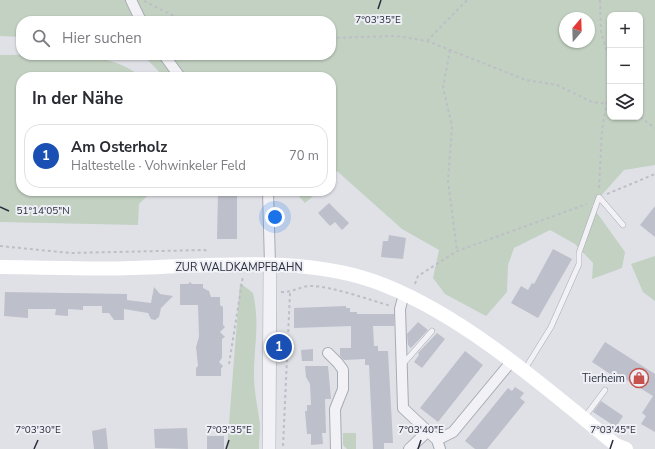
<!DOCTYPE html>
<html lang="de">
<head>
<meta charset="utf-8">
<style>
  body { margin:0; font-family:"Nunito Sans",sans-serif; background:#f2f2f3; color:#2b2b33 }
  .controls { position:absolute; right:12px; top:12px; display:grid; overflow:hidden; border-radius:8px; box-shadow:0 1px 3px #0004 }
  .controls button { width:36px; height:36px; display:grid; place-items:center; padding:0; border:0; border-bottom:1px solid #e1e1e2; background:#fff; color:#2b2b33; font:20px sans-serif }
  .compass { position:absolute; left:559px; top:12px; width:36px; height:36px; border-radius:50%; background:#fff; box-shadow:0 1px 3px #0004; rotate:19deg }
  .you { position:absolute; left:275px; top:217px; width:14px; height:14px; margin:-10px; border:3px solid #fff; border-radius:50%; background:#1a73e8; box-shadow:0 0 0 6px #1a73e833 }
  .badge { display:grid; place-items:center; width:26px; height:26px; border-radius:50%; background:#c5524c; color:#fff; font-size:13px; font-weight:700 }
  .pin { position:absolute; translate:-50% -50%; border:2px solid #fff; box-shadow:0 1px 4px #0006 }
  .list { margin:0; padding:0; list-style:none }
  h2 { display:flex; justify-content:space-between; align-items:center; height:52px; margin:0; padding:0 16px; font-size:17px }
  h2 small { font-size:13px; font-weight:400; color:#7c7c81 }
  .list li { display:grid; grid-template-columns:26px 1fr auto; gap:12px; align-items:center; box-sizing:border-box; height:64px; margin:0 8px 8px; padding:0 8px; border:1px solid #e1e1e2; border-radius:16px }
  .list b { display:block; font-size:15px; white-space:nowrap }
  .list p { margin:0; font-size:13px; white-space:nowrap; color:#7c7c81 }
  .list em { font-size:13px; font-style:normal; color:#7c7c81 }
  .icon { flex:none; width:22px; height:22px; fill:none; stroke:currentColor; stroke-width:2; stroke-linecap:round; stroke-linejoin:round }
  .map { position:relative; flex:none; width:655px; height:449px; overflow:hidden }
  .search { position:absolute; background:#fff; box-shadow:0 1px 3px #0004; left:16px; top:16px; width:320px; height:44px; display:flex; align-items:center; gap:10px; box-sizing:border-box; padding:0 14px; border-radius:16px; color:#7c7c81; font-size:15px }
  .panel { position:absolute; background:#fff; box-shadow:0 1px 3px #0004; left:16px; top:72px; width:320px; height:124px; border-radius:16px }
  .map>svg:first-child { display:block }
  .green { fill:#c2d1c1; fill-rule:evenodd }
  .building { fill:#bdbfca }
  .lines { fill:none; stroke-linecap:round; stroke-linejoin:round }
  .service-casing { stroke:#a8abb4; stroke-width:6 }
  .minor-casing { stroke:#a8abb4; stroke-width:12 }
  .tertiary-casing { stroke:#a8abb4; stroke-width:14 }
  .path { stroke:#bebfc6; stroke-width:2; stroke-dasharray:3 3; stroke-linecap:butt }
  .service { stroke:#f2f2f6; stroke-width:5 }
  .minor { stroke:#f2f2f6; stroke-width:10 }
  .tertiary { stroke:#f2f2f6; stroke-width:13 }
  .secondary { stroke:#fff; stroke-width:14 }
  .ticks { fill:none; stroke:#292c3d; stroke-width:1.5 }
  .labels { text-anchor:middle; stroke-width:4; stroke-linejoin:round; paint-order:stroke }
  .street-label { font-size:11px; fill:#292c3d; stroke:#eef0f5 }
  .poi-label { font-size:11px; fill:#292c3d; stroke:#eef0f5; text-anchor:end }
  .ticks-label { font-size:10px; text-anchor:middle; fill:#292c3d; stroke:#eef0f5; stroke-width:4; stroke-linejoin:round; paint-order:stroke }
</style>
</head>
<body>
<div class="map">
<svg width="655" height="449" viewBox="0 0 655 449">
  <rect width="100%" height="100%" fill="#dfe1e7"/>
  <path class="green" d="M0,0H655V165L624,170L592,206L625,252L622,268L592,279L593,263L575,244L550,230L514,248L508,265L507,292L486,316L445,294L433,278L439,250L402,229L337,171L331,178V77H164L143,55H331V21H21V37L0,36ZM610,15H640V117H610ZM565,18H589V42H565Z
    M0,55C42,55 109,48 141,77H21V191H152L139,204L138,225L0,222Z
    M294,191H319L305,203Z
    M655,256V301L643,292L631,264Z
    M240,283L253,293C260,325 254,344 254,375C254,392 258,408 260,424C260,432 259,441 259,449H227Z
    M343,433H356V449H347L343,445Z"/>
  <path class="building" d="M218,191H237V239H217Z
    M329,203L349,223L342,230L335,222L330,226L318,213Z
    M655,206V237L640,225Z
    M389,235L406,238L403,259L381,257L383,241H388Z
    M553,249L572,259L538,318L511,303L521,286L528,290L532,283L534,284Z
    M190,282L192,284H203V288L209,291L211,297H220V305L223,307V325L225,327L220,332L225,337L222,339V358L219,362L223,366L221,369V376H196V368L198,366L196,347L199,337L198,305H180V284H188Z
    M154,287L160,294L173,296L161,308L159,317L155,320L151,319L148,313L124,309V320H114L109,313H102V306H83V310L68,309V316L55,315L56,309H28V318L4,316L5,292L127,294V300L151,303Z
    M346,306V308H350V312H357V314H394V326H373L374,346H378V351H388L393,443H384V449H373L369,365H365V359L344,360L340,356V348H351V326L294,328V308Z
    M418,322L428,330L411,348L408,345L407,334Z
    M437,333L445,339L422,368L414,362L419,355L418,353Z
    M605,342L655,374V432L641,424L646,416L642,413L653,396L620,376L618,379L592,362Z
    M313,349V361H302L301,350Z
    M465,351L483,365L438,422L420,408Z
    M305,366H328L331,399H325L326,433H322L323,444L311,445V434H307L305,411H307V405H311L310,384L306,377Z
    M515,387L524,393L520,398L525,402L487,449H475L465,441L508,388L512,391Z
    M601,401L623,416L616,427L593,412Z
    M106,428L108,449H94L92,431Z
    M187,428L188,449L155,448L154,429Z
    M207,436H224V449H207Z"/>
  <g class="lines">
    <g class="service-casing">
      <path id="service" d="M402,365L432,331
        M525,369L551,327L579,264V253L599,197L623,225
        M584,418L605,390"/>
    </g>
    <g class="minor-casing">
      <path id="minor" d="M131,0L141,21
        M164,55L180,77
        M268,191L270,265
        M404,294L400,309L403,408L437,440L440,449
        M328,353L338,363L343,370V389L335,409L336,449
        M437,440L453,432L511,362
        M409,449L428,431"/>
    </g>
    <g class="tertiary-casing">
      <path id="tertiary" d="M269,449L270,265"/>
    </g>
    <path class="path" d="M600,0L601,31L610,64
      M144,1L184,21
      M331,38L396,36L427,41L526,80L557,85L592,102L610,104
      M427,41L467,0
      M450,50L443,87L452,126L448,181L457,251
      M640,117L655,128
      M599,188L602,130L610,83
      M607,194L655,174
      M0,246L70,253L205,250L207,252
      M415,284L418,276L457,251L587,204
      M281,292C292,293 300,286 311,286C331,286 370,300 391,306
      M229,364L243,276
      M283,446L290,293"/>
    <use href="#service" class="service"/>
    <use href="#minor" class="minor"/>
    <use href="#tertiary" class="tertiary"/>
    <path class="secondary" d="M0,267C44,267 88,270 131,268C211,266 309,254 384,285C467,318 547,389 616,445L626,449"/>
  </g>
  <path class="ticks" d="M378,9L381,0M0,207L9,211M34,449L38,440M226,449L229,440M418,449L421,440M610,449L613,440"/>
  <defs>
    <g id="shop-ring" transform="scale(1)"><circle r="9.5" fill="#eef0f5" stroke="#c5524c" stroke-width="1.5"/><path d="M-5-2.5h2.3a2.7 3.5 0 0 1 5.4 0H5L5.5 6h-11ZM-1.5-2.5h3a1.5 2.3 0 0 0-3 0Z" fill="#c5524c"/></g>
  </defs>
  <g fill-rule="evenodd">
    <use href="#shop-ring" x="639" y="378"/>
  </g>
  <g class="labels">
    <g class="street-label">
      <text x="239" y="271">ZUR WALDKAMPFBAHN</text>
    </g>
    <g class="poi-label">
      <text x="625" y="382">Tierheim</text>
    </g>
  </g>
  <g class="ticks-label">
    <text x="378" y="23">7°03'35"E</text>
    <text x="43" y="214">51°14'05"N</text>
    <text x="38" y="433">7°03'30"E</text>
    <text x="229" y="433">7°03'35"E</text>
    <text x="421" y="433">7°03'40"E</text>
    <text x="613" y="433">7°03'45"E</text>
  </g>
</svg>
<div class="controls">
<button>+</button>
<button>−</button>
<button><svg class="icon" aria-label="layers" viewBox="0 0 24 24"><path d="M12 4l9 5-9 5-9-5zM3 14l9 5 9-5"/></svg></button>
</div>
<svg class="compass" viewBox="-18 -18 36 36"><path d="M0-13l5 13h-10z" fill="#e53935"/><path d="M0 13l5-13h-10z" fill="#7c7c81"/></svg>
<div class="you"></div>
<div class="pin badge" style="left:279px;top:347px;background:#1a4fb4">1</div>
<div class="search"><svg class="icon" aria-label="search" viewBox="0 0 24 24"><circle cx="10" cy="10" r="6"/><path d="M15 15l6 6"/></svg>Hier suchen</div>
<section class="panel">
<h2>In der Nähe<small></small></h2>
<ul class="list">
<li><span class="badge" style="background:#1a4fb4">1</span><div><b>Am Osterholz</b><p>Haltestelle · Vohwinkeler Feld</p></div><em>70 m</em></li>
</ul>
</section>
</div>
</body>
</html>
